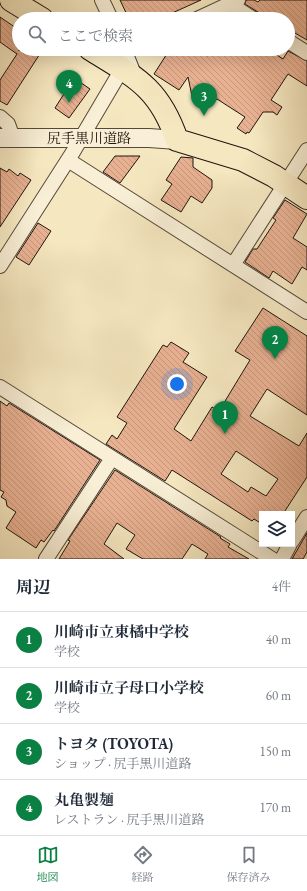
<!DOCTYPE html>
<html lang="ja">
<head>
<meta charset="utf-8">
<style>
  body { margin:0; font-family:"EB Garamond","Noto Serif JP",serif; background:#f2f2f3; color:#1f2937 }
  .controls { position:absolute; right:12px; bottom:12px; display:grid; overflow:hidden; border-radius:0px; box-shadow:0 4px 16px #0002 }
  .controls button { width:36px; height:36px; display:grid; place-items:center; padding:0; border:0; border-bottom:1px solid #e0e1e3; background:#fff; color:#1f2937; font:20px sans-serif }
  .you { position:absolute; left:177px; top:384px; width:14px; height:14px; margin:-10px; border:3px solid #fff; border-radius:50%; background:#1a73e8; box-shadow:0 0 0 6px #1a73e833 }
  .badge { display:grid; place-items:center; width:26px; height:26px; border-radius:50%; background:#0b8043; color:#fff; font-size:13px; font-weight:700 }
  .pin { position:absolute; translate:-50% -33px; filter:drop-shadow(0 1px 2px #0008) }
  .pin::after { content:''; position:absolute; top:21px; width:14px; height:12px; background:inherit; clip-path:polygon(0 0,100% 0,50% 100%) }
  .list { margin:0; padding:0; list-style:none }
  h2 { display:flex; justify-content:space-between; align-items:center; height:52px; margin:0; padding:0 16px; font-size:17px }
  h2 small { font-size:13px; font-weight:400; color:#747a83 }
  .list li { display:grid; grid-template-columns:26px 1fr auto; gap:12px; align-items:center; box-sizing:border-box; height:56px; padding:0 16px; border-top:1px solid #e0e1e3 }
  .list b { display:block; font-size:15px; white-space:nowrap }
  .list p { margin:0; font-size:13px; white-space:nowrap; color:#747a83 }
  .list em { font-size:13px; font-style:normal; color:#747a83 }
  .icon { flex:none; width:22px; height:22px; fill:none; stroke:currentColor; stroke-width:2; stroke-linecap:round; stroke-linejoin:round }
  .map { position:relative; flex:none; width:307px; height:559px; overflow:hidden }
  .search { position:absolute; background:#fff; box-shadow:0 4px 16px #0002; left:12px; right:12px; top:12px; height:44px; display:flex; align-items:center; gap:10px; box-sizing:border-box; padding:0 14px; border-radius:22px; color:#747a83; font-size:15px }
  .sheet { height:276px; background:#fff }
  nav { display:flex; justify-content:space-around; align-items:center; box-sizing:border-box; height:56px; border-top:1px solid #e0e1e3; background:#fff; font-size:11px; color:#747a83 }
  nav a { display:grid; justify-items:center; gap:2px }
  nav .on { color:#0b8043 }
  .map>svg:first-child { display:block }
  .building { fill:url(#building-back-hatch); stroke:#1f140e; fill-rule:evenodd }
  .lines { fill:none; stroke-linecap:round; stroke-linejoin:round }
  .minor-casing { stroke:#54493a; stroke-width:16 }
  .tertiary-casing { stroke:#54493a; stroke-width:20 }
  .primary-casing { stroke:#1f140e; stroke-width:24 }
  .minor { stroke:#f8efd6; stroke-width:14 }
  .tertiary { stroke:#f8efd6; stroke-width:18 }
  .primary { stroke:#f5e7c0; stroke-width:22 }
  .labels { text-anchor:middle; stroke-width:3; stroke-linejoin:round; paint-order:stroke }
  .street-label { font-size:14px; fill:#1f140e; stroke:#f8efd6 }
</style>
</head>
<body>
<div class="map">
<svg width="307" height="559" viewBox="0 0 307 559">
  <defs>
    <pattern id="building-back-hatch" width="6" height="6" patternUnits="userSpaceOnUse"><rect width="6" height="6" fill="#e8b192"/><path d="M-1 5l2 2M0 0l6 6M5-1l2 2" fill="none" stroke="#c7977d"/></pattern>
  </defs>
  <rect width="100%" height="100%" fill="#f5e7c0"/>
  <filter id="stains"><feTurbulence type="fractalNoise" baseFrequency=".005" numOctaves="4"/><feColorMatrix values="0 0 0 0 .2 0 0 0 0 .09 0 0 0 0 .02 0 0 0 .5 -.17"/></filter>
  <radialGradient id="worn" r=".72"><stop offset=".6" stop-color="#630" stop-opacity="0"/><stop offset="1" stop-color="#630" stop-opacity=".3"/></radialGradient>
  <path class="building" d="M120,0H201L159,19H129Z
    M246,0H254L258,2L260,0H307V40L288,29V19H269L245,4Z
    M0,17L19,30V51L20,49H43L7,105L0,101V80L17,54L0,42Z
    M170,49H197L208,56L213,49H268L283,59L288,51L307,61V86L288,74L271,100L282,107L277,115L273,112H263L249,133L247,132L246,134L237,128L245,117L217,99L212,104L206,106L196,104L193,101L188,77L179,90L154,74Z
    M74,78L90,89L69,118L55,108Z
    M115,156H140L120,183L103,172Z
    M181,157L193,158V167L212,180V188L202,203L191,196L181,212L161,200L172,184L166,180Z
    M0,168L7,172L9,169L18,176L20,173L31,180L0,227Z
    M285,200L307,214L293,238L307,247V270L302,267L292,284L273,271L269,278L245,262L253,249H257L276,220L273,218Z
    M38,223L51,231L29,265L16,257Z
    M263,308L307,336V415L267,389L250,416L299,446L307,433V477L283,514H262V524L254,519L252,521L172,470L165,481L106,444L112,435L117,439L127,423L117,417L163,345L167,347L171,342L189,353L183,362L207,377L174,429L191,441L212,407L219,411L250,360L235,351ZM236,451L278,479L266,496L251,487L248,492L221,474Z
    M0,401L7,406L9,403L100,460L54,531L53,530L44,542L41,540L36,548L6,528L16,512L7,506L6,500L1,497L4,492L0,490Z
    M115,470L221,537L220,538L230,544L228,547L249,559H205L208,554L192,544L182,559H143L126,549L135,535L117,523L104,544L124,559H59L70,541L68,540Z
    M307,533V552L303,559H292Z"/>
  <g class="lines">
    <g class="minor-casing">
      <path id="minor" d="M102,0L111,19
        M230,4L253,19
        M197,19L238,0
        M288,41L307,53
        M124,49L132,69L133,76
        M0,117L8,124L13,138
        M68,160L307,312
        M233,265L307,150
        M0,266L73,152L122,69
        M0,387L272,559
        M292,541L307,517
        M46,559L112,458
        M282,559L290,544"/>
    </g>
    <g class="tertiary-casing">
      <path id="tertiary" d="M0,138H149L177,140"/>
    </g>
    <g class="primary-casing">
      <path id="primary" d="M11,0L42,19
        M90,49C135,77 159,87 177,140
        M177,140L243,160L274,176L307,198"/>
    </g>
    <use href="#minor" class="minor"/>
    <use href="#tertiary" class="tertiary"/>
    <use href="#primary" class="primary"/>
  </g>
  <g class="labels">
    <g class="street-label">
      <text x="89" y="143">尻手黒川道路</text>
    </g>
  </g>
  <rect width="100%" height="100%" filter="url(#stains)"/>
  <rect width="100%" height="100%" fill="url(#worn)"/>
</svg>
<div class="controls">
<button><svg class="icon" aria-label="layers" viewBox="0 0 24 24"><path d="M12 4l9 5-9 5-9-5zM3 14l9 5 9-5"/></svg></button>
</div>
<div class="you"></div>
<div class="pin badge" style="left:225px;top:434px">1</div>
<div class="pin badge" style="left:275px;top:359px">2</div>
<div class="pin badge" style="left:204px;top:116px">3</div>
<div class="pin badge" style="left:69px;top:103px">4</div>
<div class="search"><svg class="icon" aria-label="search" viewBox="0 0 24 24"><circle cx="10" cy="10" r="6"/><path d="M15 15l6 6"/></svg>ここで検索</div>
</div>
<section class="sheet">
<h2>周辺<small>4件</small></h2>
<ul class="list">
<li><span class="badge">1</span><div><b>川崎市立東橘中学校</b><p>学校</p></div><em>40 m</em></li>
<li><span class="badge">2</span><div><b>川崎市立子母口小学校</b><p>学校</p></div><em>60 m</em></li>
<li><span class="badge">3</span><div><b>トヨタ (TOYOTA)</b><p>ショップ · 尻手黒川道路</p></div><em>150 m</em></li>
<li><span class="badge">4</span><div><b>丸亀製麺</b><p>レストラン · 尻手黒川道路</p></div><em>170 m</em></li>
</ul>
</section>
<nav>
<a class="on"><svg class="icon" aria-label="map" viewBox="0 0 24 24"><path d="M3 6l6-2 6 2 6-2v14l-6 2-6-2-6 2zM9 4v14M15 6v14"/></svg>地図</a>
<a><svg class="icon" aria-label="directions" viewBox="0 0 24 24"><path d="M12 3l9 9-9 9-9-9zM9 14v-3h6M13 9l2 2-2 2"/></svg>経路</a>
<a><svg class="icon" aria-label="saved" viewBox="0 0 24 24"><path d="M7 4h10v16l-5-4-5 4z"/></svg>保存済み</a>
</nav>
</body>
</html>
